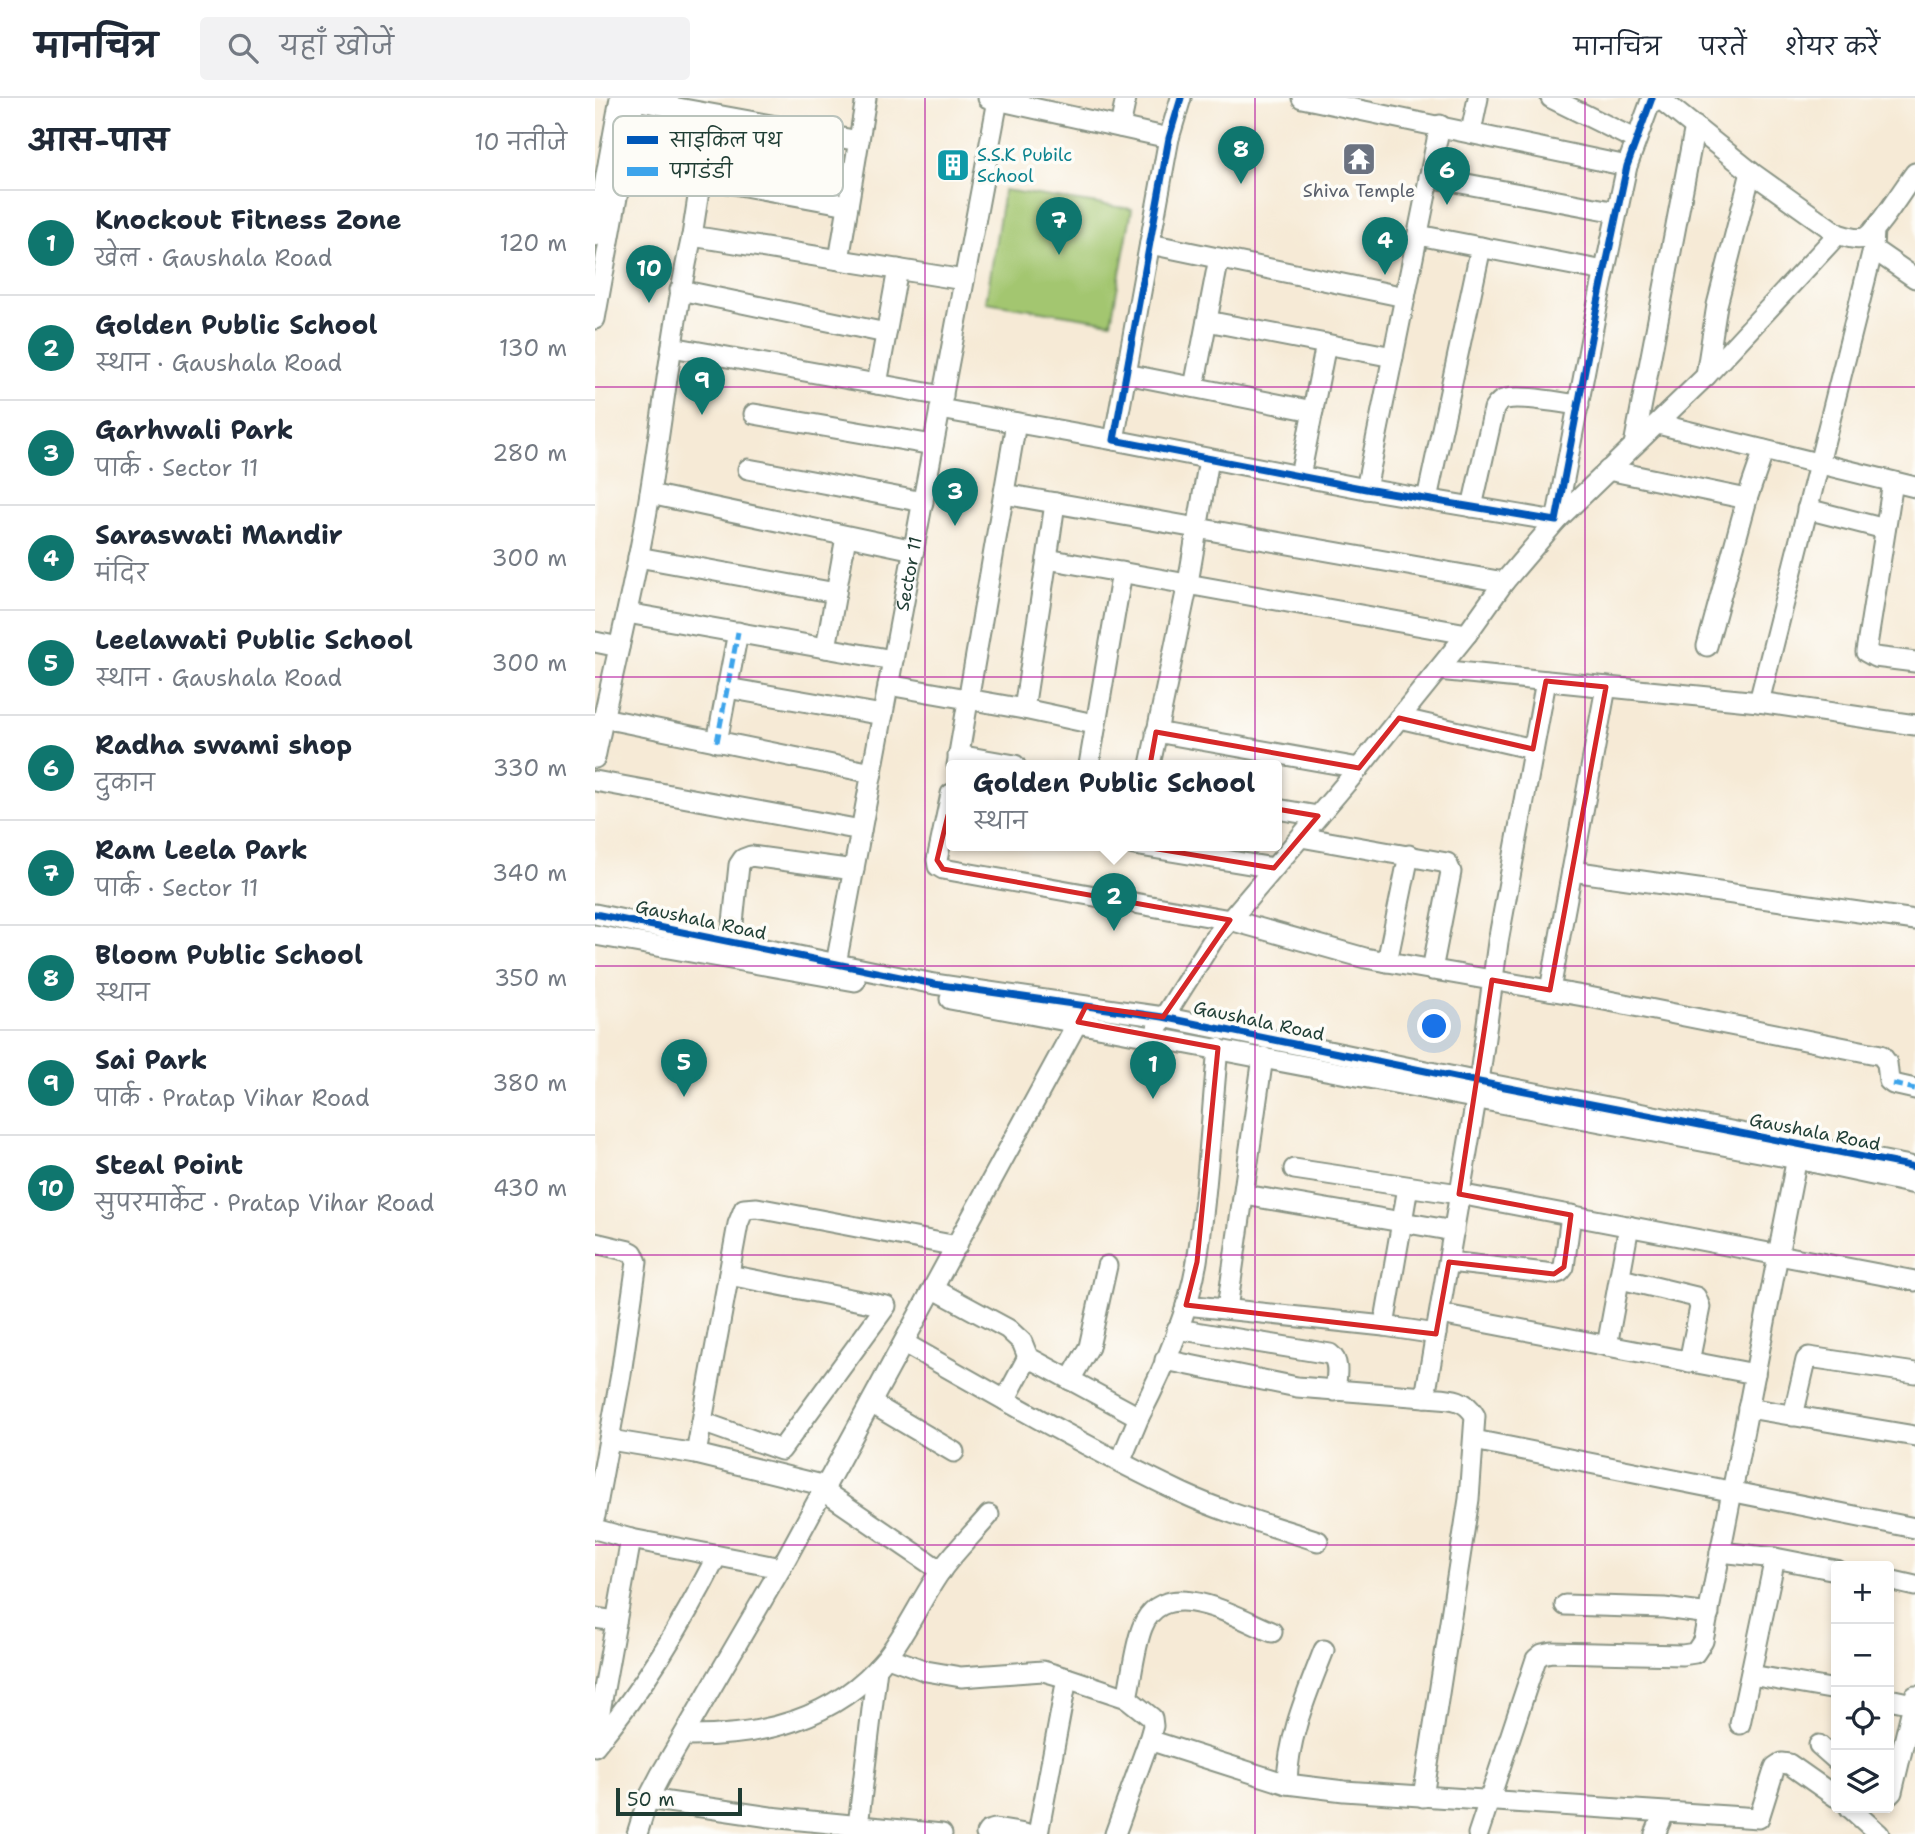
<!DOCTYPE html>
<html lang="hi">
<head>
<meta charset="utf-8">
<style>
  body { margin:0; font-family:"Shantell Sans","Playpen Sans Deva",sans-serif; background:#f2f2f3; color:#1f2937 }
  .controls { position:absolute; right:21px; bottom:21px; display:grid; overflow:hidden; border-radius:7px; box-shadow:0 4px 10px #0003 }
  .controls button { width:63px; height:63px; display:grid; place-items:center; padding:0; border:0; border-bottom:2px solid #e0e1e3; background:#fff; color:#1f2937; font:35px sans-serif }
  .scale { position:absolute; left:21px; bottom:18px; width:126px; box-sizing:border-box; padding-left:7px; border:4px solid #1f3d34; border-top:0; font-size:19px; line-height:24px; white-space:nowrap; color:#1f3d34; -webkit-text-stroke:5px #fdfcf7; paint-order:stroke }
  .you { position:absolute; left:840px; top:929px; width:24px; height:24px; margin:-18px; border:5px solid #fff; border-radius:50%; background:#1a73e8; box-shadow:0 0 0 10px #1a73e833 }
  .badge { display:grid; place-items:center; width:46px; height:46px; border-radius:50%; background:#0f766e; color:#fff; font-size:23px; font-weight:700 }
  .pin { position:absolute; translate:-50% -58px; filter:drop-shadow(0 2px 4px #0008) }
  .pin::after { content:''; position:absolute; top:37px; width:24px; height:21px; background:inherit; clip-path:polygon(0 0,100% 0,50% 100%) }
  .popup { position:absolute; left:351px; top:662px; width:336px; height:91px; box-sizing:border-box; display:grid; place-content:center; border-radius:7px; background:#fff; filter:drop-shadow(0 2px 5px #0005); font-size:23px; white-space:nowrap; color:#747a83 }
  .popup b { font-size:26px; color:#1f2937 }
  .popup::after { content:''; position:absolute; left:50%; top:100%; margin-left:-14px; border:14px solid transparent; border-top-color:#fff }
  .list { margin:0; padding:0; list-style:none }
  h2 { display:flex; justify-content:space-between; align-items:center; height:91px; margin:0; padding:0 28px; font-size:30px }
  h2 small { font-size:23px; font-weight:400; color:#747a83 }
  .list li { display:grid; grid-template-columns:46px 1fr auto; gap:21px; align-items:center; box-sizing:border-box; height:105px; padding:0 28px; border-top:2px solid #e0e1e3 }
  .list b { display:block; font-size:26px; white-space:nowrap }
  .list p { margin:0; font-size:23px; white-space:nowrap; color:#747a83 }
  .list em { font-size:23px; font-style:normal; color:#747a83 }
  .icon { flex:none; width:38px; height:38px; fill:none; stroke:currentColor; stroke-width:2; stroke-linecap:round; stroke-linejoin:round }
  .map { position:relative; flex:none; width:1320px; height:1736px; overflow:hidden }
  header { display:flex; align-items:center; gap:42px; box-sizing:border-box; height:98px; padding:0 35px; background:#fff; border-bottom:2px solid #e0e1e3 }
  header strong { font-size:33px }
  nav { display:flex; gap:38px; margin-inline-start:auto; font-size:24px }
  .search { width:490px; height:63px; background:#f2f2f3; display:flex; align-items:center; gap:18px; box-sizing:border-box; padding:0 24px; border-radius:7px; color:#747a83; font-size:26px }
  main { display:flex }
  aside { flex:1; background:#fff }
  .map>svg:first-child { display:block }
  .green { fill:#a3c66f; stroke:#618252; stroke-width:2 }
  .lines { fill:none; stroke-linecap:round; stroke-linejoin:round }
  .minor-casing { stroke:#8a9485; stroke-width:23 }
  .minor { stroke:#fff; stroke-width:19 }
  .quiet { stroke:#3da4eb; stroke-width:5; stroke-dasharray:10 5; stroke-linecap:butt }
  .cycleway-casing { stroke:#fdfcf7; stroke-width:11 }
  .cycleway { stroke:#0057b8; stroke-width:7 }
  .marked { fill:none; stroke:#d62828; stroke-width:5; stroke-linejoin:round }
  .grid { fill:none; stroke:#b5179e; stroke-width:2; stroke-opacity:0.55 }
  .labels { text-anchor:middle; stroke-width:7; stroke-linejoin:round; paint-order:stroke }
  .culture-label { font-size:18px; fill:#0d838f; stroke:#fdfcf7; text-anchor:start }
  .worship-label { font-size:18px; fill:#5b616d; stroke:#fdfcf7 }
  .street-label { font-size:18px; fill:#1f3d34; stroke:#fdfcf7 }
  .key { fill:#fdfcf7; stroke:#bac3bc; stroke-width:2 }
  .key-label { font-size:19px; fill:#1f3d34 }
</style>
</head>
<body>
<header>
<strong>मानचित्र</strong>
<div class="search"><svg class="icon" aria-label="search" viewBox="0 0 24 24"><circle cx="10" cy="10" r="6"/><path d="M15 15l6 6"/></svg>यहाँ खोजें</div>
<nav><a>मानचित्र</a><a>परतें</a><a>शेयर करें</a></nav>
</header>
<main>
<aside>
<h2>आस-पास<small>10 नतीजे</small></h2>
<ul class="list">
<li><span class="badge">1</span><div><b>Knockout Fitness Zone</b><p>खेल · Gaushala Road</p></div><em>120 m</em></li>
<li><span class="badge">2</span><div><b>Golden Public School</b><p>स्थान · Gaushala Road</p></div><em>130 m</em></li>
<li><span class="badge">3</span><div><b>Garhwali Park</b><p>पार्क · Sector 11</p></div><em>280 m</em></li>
<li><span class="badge">4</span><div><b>Saraswati Mandir</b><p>मंदिर</p></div><em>300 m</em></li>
<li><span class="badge">5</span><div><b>Leelawati Public School</b><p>स्थान · Gaushala Road</p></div><em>300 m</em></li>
<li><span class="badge">6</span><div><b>Radha swami shop</b><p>दुकान</p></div><em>330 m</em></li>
<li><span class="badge">7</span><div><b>Ram Leela Park</b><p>पार्क · Sector 11</p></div><em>340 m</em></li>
<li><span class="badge">8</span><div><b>Bloom Public School</b><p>स्थान</p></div><em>350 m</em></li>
<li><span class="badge">9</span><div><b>Sai Park</b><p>पार्क · Pratap Vihar Road</p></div><em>380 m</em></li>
<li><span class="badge">10</span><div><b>Steal Point</b><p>सुपरमार्केट · Pratap Vihar Road</p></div><em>430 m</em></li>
</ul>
</aside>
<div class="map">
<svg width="1320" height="1736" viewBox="0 0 1320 1736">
  <rect width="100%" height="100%" fill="#fdfcf7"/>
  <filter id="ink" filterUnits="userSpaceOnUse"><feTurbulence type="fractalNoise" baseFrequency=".0143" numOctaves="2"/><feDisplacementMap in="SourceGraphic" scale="14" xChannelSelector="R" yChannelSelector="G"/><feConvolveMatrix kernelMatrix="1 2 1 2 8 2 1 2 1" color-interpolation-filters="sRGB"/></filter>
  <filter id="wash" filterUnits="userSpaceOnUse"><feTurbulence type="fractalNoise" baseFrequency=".00686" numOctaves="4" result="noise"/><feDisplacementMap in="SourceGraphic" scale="28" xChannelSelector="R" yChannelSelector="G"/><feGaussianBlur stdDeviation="1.57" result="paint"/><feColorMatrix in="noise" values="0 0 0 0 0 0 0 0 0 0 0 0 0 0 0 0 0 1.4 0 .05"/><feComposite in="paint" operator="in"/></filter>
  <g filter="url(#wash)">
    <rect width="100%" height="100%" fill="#f6ead6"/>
    <path class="green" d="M409,92L537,111L516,224L391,204Z"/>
  </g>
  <g filter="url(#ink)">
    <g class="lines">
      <g class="minor-casing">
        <g id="minor">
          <path d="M393,0L574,40"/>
          <path d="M586,0L574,40L519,342L771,391L961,423L1001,214L1032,68L1057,0"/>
          <path d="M707,0L1032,68"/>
          <path d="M956,0L1041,42"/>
          <path d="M1064,0L1156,74L1243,136C1252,139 1263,143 1271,139C1283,132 1310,88 1320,75"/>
          <path d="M39,2L264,43"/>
          <path d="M525,29L531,0"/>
          <path d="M876,34L883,0"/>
          <path d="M14,63L253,107"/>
          <path d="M834,79L1022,114"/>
          <path d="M106,80L97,138L369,182"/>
          <path d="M823,137L1009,173"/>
          <path d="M0,138L25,0"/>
          <path d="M555,146L810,199"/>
          <path d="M1278,151L1320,180"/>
          <path d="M244,162L271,0"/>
          <path d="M85,192L291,235"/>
          <path d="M0,221L40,0"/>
          <path d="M612,223L798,259"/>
          <path d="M77,249L348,298"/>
          <path d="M531,276L718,313"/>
          <path d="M1111,278L1122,207L1156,74"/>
          <path d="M282,286L303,171"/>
          <path d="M599,289L624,160"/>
          <path d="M345,311L519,342"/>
          <path d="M159,316L338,347"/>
          <path d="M1063,326L1320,389"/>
          <path d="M1039,347L1100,28"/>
          <path d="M153,371L328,404"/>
          <path d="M1013,372L1152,401"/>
          <path d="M705,378L731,246"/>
          <path d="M1298,384L1271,554L1280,559L1320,564"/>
          <path d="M771,391L845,27"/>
          <path d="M55,396L319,452"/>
          <path d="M409,396L909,484"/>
          <path d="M832,401L886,149"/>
          <path d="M877,409L899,311C902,306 905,302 911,301C928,297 965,305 984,307"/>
          <path d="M1212,411L1290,431"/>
          <path d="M43,459L241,495"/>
          <path d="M452,461L460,405"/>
          <path d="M32,515L298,562"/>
          <path d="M0,544L24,549"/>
          <path d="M1112,548L1152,401L1169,352"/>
          <path d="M231,550L251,439"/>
          <path d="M843,572L1164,604L1320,627"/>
          <path d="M293,587L429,611L499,626"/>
          <path d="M132,590L288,617"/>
          <path d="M1164,604L1278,151L1279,131"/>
          <path d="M429,611L452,461L872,536"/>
          <path d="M8,620L277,675"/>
          <path d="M804,620L938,651"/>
          <path d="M561,634L764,670"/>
          <path d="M122,644L143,534"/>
          <path d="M363,657L420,667"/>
          <path d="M0,660C18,571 41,484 55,395C69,309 78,223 97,138"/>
          <path d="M362,667L421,325"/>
          <path d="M494,667L527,474"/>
          <path d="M555,667L593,485L614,361"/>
          <path d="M0,683L266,732"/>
          <path d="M356,696L342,762L343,768L348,771L635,822L770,860L994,899L1286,957L1292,965L1294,983L1298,986L1320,991"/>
          <path d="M682,711L723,718"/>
          <path d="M706,739L852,765L856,774L837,872"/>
          <path d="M539,747L679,770"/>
          <path d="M977,773L1320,822"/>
          <path d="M0,816L339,886L568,919L884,984L1320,1069"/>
          <path d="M0,837L260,883"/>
          <path d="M136,844L144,767L148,761L156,758L259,772"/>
          <path d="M792,864L814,757"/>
          <path id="s1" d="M241,866L403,2"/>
          <path d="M955,892L1011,589"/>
          <path d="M355,901L1202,1061L1320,1086"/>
          <path d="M562,930L618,842L764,670L872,536L909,484L961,423L1111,278L1243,136"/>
          <path d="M699,1071L864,1096L1320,1183"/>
          <path d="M650,1097L859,1133"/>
          <path d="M0,1145L34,1153L38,1155L42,1164L26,1276L0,1418"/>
          <path d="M854,1164L959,1176L965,1174L969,1169L976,1117"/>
          <path d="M1026,1181L1101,1199L1105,1209L1094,1264"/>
          <path d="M339,1191L413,1231L427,1244L433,1259L544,1319C569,1271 593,1217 602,1163C613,1094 616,1020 623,950"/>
          <path d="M591,1207L789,1228L841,1236"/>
          <path d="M632,1211L668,959"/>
          <path d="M845,1216L1160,1276"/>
          <path d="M789,1228L813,1089"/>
          <path d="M582,1231L735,1256C746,1264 741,1281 740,1293"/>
          <path d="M309,1245C401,1297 492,1350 587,1395C630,1415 677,1428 723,1443"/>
          <path d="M1012,1248L1034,1128"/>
          <path d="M570,1262L702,1289L830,1299"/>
          <path d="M475,1282L494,1249L512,1168"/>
          <path d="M410,1302L433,1259"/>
          <path d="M276,1305L359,1354"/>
          <path d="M1153,1310L1320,1338"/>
          <path d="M1198,1318L1211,1262L1214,1259L1320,1275"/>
          <path d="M107,1324L186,1352L291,1208L134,1177"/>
          <path d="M15,1342L101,1356L231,1388"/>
          <path d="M879,1342L1320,1430"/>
          <path d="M101,1356L143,1126L149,1111L162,1110L362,1148"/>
          <path d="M526,1362L544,1319"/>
          <path d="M229,1393L346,1473"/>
          <path d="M0,1431L36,1441L186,1470L66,1676L53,1701L42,1736"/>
          <path d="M1125,1454L1180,1460L1241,1472"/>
          <path d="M186,1470L488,914"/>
          <path d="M1294,1482L1320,1488"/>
          <path d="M970,1507L1069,1510L1114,1516"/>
          <path d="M0,1520L21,1523"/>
          <path d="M293,1559L331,1573L366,1579L448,1573L472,1580"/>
          <path d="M1156,1577L1241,1592"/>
          <path d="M532,1600C537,1578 539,1552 547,1530C568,1475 641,1519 677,1534"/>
          <path d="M1294,1601L1318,1606"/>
          <path d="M1145,1626L1180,1460"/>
          <path d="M89,1638C166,1639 240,1622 291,1560C312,1534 326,1501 345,1474C359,1454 378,1436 394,1417"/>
          <path d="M0,1641L36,1441"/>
          <path d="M554,1642L692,1686L749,1693L1164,1720L1180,1669L1186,1665L1194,1666L1241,1699"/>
          <path d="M1224,1647L1241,1662"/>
          <path d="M0,1648C50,1588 86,1528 122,1458"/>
          <path d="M692,1686C693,1638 712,1596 729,1552"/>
          <path d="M1294,1697L1297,1694L1320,1598"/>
          <path d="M828,1699L874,1401L880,1318C869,1298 851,1301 830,1299L884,984L903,844L951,583"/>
          <path d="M53,1701L175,1719L347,1736"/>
          <path d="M1255,1710L1284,1736"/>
          <path d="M262,1736L282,1570"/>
          <path d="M391,1736L393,1733L400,1731L430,1736"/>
          <path d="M443,1736L472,1580L532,1600L557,1620L558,1628L554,1642L520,1736"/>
          <path d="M883,1736L941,1561L947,1556L957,1554L1087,1557L1100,1555L1108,1543L1204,1049"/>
          <path d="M1060,1736L1069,1715"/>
        </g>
      </g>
      <use href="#minor" class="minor"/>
      <path class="quiet" d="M122,644L143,534
        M1298,986L1320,991"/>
      <g class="cycleway-casing">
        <path id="cycleway" d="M586,0L574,40L519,342L771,391L961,423L1001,214L1032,68L1057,0
          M0,816L339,886L568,919L884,984L1320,1069"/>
      </g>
      <use href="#cycleway" class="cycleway"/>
    </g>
  </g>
  <path class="marked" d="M951,583L1011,589L955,892L897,882L864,1096L976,1117L969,1169L959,1176L854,1164L841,1236L591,1207L602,1164L623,950L483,924L491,908L568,919L635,822L348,771L342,762L353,717L679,770L723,718L551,689L561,634L764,670L804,620L938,651Z"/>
  <path class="grid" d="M330,0V1736M660,0V1736M990,0V1736M0,289H1320M0,579H1320M0,868H1320M0,1157H1320M0,1447H1320"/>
  <defs>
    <g id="temple-square" transform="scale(1.75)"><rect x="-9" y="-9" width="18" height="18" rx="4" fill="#6b7280" stroke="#fdfcf7"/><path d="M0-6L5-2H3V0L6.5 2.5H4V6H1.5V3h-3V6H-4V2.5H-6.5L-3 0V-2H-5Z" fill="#fff"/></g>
    <g id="building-square" transform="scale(1.75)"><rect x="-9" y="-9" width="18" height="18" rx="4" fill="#0f9aa8" stroke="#fdfcf7"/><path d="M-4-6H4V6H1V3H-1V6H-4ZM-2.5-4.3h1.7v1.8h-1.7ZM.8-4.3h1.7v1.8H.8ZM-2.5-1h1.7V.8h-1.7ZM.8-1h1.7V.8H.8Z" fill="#fff"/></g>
  </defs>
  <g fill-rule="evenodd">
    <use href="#temple-square" x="764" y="61"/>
    <use href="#building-square" x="358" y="67"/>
  </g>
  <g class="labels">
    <g class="culture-label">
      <text x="382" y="63">S.S.K Pubilc<tspan x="382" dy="21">School</tspan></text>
    </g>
    <g class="worship-label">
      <text x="764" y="99">Shiva Temple</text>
    </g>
    <g class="street-label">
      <text dy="6" stroke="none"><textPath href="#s1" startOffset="397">Sector 11</textPath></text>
      <text transform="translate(106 822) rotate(12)" y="6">Gaushala Road</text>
      <text transform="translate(664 923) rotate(12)" y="6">Gaushala Road</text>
      <text transform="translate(1220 1034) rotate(11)" y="6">Gaushala Road</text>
    </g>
  </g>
  <rect x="18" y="18" width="230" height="80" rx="10" class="key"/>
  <rect x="32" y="38" width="31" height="8" fill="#0057b8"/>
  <rect x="32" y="69" width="31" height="9" fill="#3da4eb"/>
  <g class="key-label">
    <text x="75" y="49">साइकिल पथ</text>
    <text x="75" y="80">पगडंडी</text>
  </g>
</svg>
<div class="controls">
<button>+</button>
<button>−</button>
<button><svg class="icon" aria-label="locate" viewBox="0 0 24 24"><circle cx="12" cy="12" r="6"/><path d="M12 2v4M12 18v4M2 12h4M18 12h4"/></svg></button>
<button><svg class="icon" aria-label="layers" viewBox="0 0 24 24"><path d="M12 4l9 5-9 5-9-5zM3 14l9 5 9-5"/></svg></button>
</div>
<div class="scale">50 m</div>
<div class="you"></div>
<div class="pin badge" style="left:558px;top:1001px">1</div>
<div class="pin badge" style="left:519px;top:833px">2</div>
<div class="popup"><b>Golden Public School</b>स्थान</div>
<div class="pin badge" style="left:360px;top:428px">3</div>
<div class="pin badge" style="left:790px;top:177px">4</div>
<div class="pin badge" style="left:89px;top:999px">5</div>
<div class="pin badge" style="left:852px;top:107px">6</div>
<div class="pin badge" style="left:464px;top:157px">7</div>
<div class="pin badge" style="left:646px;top:86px">8</div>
<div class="pin badge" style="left:107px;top:317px">9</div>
<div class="pin badge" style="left:54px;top:205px">10</div>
</div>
</main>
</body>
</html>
